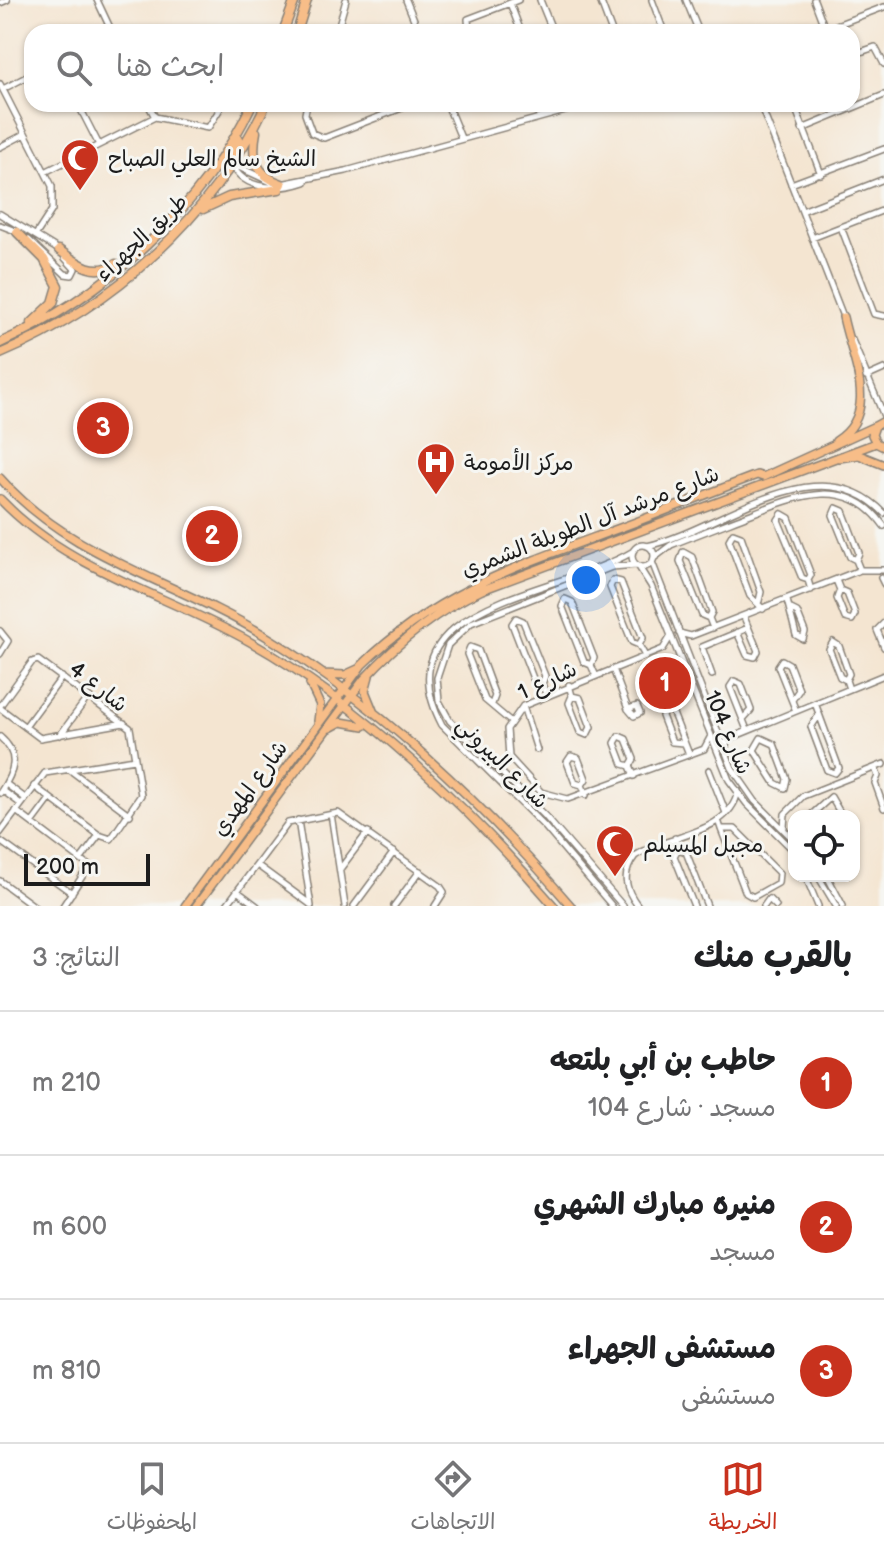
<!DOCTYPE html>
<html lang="ar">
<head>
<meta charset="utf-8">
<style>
  body { margin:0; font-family:"Balsamiq Sans","Playpen Sans Arabic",sans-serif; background:#f6f6f6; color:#202124; direction:rtl }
  .controls { position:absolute; right:24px; bottom:24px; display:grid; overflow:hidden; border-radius:16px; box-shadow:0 2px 6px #0004 }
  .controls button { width:72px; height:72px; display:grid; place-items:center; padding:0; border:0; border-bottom:2px solid #e0e0e0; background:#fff; color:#202124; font:40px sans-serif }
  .scale { position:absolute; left:24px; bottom:20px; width:126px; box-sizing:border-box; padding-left:8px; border:4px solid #1c1c1c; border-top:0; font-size:22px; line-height:28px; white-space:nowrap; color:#1c1c1c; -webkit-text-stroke:6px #f6f6f2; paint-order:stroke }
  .you { position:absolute; left:586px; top:580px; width:28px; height:28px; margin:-20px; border:6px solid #fff; border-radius:50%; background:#1a73e8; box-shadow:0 0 0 12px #1a73e833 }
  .badge { display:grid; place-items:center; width:52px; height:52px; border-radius:50%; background:#c8321e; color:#fff; font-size:26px; font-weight:700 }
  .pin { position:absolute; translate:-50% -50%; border:4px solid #fff; box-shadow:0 2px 8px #0006 }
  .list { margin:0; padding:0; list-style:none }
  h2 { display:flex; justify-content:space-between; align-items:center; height:104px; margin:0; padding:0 32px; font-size:34px }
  h2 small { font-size:26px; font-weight:400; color:#757577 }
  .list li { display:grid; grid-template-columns:52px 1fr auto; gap:24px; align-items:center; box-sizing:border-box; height:144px; padding:0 32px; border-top:2px solid #e0e0e0 }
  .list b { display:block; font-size:30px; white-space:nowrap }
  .list p { margin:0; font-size:26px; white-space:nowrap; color:#757577 }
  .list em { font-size:26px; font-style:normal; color:#757577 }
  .icon { flex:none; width:44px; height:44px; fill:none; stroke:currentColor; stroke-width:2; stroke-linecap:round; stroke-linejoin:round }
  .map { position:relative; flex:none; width:884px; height:906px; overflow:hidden; direction:ltr }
  .search { position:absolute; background:#fff; box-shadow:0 2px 6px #0004; left:24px; right:24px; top:24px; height:88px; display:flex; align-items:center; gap:20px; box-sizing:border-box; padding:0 28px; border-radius:24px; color:#757577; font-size:30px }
  .sheet { height:536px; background:#fff }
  nav { display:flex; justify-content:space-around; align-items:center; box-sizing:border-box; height:112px; border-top:2px solid #e0e0e0; background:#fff; font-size:22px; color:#757577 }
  nav a { display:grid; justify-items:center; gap:4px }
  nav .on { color:#c8321e }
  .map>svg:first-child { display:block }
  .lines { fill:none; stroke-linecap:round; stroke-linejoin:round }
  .minor-casing { stroke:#888076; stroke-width:8 }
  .major-casing { stroke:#888076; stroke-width:10 }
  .highway-casing { stroke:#888076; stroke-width:11 }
  .minor { stroke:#fff; stroke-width:5 }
  .major { stroke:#f7bd88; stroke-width:7 }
  .highway { stroke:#f7bd88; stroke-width:8 }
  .labels { text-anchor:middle; stroke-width:6; stroke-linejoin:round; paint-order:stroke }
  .poi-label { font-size:22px; fill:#1c1c1c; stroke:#f6f6f2; text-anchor:start }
  .street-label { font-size:22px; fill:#1c1c1c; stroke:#f6f6f2 }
</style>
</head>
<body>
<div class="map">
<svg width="884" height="906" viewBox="0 0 884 906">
  <rect width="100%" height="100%" fill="#f6f6f2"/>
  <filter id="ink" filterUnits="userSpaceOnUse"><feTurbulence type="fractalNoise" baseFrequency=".0125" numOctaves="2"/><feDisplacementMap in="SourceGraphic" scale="16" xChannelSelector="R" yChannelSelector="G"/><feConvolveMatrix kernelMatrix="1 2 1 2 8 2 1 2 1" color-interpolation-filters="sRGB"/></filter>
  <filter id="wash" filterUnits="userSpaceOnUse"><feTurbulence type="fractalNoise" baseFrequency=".006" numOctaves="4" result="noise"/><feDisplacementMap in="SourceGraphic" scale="32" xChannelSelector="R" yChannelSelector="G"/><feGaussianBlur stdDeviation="1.8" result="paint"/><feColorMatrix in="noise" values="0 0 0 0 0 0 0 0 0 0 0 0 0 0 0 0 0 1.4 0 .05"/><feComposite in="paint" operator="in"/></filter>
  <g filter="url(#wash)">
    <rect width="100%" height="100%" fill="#f4e5d1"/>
  </g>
  <g filter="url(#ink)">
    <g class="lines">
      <g class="minor-casing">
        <path id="minor" d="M97,0L112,32
          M406,0L419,32
          M540,0L553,32
          M600,0L612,32
          M652,0L664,32
          M686,0L699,32
          M814,0L825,29
          M0,3L7,0
          M510,3L521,32
          M337,32L346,0
          M469,32L468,19L518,0
          M818,32L884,7
          M852,55L875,47L884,64
          M0,84L52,186V210L37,233
          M3,89L32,74
          M78,104L99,145
          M148,104L155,117
          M307,104L305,114L312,133L324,138L412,104
          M447,104L461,138
          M760,104L844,319
          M794,104L821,174
          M802,129L884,95
          M0,147L25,134
          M232,164L271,182
          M232,164C244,192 282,190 305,182
          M45,172L155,117L208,128L223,104
          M281,184L346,171L591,104
          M791,184L884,149
          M802,211L884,179
          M0,214L59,250
          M0,225L18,232
          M841,227L874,314L884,316
          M812,238L884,210
          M29,240L65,274L72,275L75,269L65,258
          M852,340L884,416
          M866,377L884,369
          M782,514L789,518L811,575L808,580L811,590
          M782,514L778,520L802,578L808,580
          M632 556a11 11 0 1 1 22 0a11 11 0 1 1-22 0Z
          M647,546C720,530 817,443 884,513
          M654,558L671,545C698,534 725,524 751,514C798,495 849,476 884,526
          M856,560L850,557L833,515L836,508L843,511L859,553L856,560L860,570
          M652,562L732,768L755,801L794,840
          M639,567L651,586L729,780L747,804L794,851
          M881,578L884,584
          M836,580L840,590L847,593L855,614L852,620L845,618L837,598L840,590
          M787,600L796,635L803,639
          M759,601L761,592L741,536L733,533L729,540L750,596L763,609
          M791,609L797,612L805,632L803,639
          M709,618L702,615L680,561L683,552L692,557L712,612L709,618L713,628
          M884,623L877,630L884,647
          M0,631L8,641L0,654
          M737,632L747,655L755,657L758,651L744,617
          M679,633L691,636L860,570H884
          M671,636L663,649L523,706L507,729L509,757L541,792L568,799L704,749L711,736
          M639,645L643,638L621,582L613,580L610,587L632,642L639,645L645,656
          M591,665L594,658L572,602L565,599L562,606L584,662L591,665L595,674
          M613,669L628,709L634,716L640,713L637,706L628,709
          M712,675L702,647L748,628
          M846,680L849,674L839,646L833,642L829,649L840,677L846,680L849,689
          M542,684L534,681L512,624L516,618L523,621L545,676L542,684L546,694
          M569,685L572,696L569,703L580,732L587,735L591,727L580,698L572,696
          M792,700L799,690L789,664L782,660L778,666L796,711
          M815,703L839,768L835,773L827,770L811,727L819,715
          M492,704L495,696L478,650L470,647L467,654L485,700L510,721
          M0,706L32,662L38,660L130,728L141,795L111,839L99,835L34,786
          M523,706L537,750
          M0,708L40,738L124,723
          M743,719L751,710L741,684L734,681L730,687L747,730
          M25,727L62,677
          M60,735L88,697
          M0,737C21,755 14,772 0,793
          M761,738L774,744L787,779L785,788L775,783L754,750Z
          M684,743L672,742L662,716L664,711H672L689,754
          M725,751L727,741L733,737L884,675
          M630,766L623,764L615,743L619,736L626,739L634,759L630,766L634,776
          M875,768L878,776L875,783L884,808
          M70,770L130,815
          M709,770L726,813
          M6,784L25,798
          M582,785L575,783L567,762L571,756L578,758L586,779L582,785L586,795
          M2,790L21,804
          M16,811L89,866L63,906
          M331,814L345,906
          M810,816L831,797L842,816
          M298,820L311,906
          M718,820L721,829L746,893L753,897L778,883L779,873L735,829H721
          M32,823L50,799
          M784,828L785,814L803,796L884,764
          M0,833L45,773L135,759
          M675,838L678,849L674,856L694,906
          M0,841L72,893
          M854,847V858
          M678,849L686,852L707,906
          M81,859L99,835
          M257,865L310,904
          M340,869L368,832
          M818,876L836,906
          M827,876L843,906
          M0,881L34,906
          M808,882L818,906
          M237,891L257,906
          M226,906L288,823L338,813L440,886L444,892L435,906
          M354,906L394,852
          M394,906L420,871
          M612,906L545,827L442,725C377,602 564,593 632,552
          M623,906L545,816L450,721L439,701L437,678L448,645L471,623L612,567L636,565
          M638,906C625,889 621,874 635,856C665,835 730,835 738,791
          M764,906L769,899L776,906"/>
      </g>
      <g class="major-casing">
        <path id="major" d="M884,421L875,426L872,435L876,443L884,447
          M836,441C881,413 852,360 843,317
          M839,458L859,455L884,465
          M0,478C70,558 176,581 264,635C378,704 484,805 571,906
          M0,499C68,571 169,595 252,643C362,705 472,811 554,906
          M324,674L345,675L358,669
          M369,676L365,691L374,713
          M310,684L320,705L318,721
          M330,728L341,722L364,726
          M185,906L362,665C437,591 523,564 620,528C666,511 711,492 757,475L763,477L875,426
          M196,906L364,679C398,642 436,611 482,590L876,443"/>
      </g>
      <g class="highway-casing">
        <path id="highway" d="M283,32L295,0
          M297,32L307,0
          M256,132C251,158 255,175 282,184
          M232,164L231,158L239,139
          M203,209L229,197L279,189
          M17,232L44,259L58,286L53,303L32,323
          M59,250C77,263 93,277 116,264
          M0,343C103,297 204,207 252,104
          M0,354C114,306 213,216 266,104"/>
      </g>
      <use href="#minor" class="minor"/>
      <use href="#major" class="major"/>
      <use href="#highway" class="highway"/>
    </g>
  </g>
  <defs>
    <g id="mosque-pin" transform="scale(2)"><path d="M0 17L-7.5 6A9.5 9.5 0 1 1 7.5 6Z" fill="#c8321e" stroke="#f6f6f2"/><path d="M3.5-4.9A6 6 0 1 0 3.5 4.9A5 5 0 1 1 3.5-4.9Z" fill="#fff"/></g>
    <g id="hospital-pin" transform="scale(2)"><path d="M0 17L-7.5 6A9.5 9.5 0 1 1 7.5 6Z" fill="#c8321e" stroke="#f6f6f2"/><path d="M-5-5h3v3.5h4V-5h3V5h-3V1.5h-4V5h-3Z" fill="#fff"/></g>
  </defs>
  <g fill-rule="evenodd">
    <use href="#mosque-pin" x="80" y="158"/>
    <use href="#hospital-pin" x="436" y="462"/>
    <use href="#mosque-pin" x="615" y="844"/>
  </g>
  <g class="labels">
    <g class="poi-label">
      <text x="108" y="166">الشيخ سالم العلي الصباح</text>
      <text x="464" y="470">مركز الأمومة</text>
      <text x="643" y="852">مجبل المسيلم</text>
    </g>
    <g class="street-label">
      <text transform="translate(141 237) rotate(-43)" y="8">طريق الجهراء</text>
      <text transform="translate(590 521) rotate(-21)" y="8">شارع مرشد آل الطويلة الشمري</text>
      <text transform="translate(547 680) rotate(-25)" y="8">شارع 1</text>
      <text transform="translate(99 686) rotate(38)" y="8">شارع 4</text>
      <text transform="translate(729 732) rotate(67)" y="8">شارع 104</text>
      <text transform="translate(503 762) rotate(45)" y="8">شارع البيروني</text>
      <text transform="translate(249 788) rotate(-54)" y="8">شارع المهدي</text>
    </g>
  </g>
</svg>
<div class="controls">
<button><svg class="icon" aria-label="locate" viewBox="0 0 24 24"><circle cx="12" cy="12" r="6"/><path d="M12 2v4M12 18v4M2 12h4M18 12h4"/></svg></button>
</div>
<div class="scale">200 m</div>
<div class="you"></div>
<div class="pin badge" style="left:665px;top:683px">1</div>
<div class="pin badge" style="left:212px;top:536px">2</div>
<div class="pin badge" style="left:103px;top:428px">3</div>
<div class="search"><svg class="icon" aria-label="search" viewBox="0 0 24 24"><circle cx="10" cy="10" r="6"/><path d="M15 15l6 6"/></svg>ابحث هنا</div>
</div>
<section class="sheet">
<h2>بالقرب منك<small>النتائج: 3</small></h2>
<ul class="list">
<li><span class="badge">1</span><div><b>حاطب بن أبي بلتعه</b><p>مسجد · شارع 104</p></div><em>210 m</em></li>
<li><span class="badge">2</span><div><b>منيره مبارك الشهري</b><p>مسجد</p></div><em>600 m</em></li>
<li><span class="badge">3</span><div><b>مستشفى الجهراء</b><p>مستشفى</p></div><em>810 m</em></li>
</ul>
</section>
<nav>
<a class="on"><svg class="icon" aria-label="map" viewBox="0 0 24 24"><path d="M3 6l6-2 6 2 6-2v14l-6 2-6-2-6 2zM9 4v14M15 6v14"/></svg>الخريطة</a>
<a><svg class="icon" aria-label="directions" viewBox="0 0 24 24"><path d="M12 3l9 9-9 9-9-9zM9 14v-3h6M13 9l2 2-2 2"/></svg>الاتجاهات</a>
<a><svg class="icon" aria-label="saved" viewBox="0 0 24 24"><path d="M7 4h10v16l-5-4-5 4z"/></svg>المحفوظات</a>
</nav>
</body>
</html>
